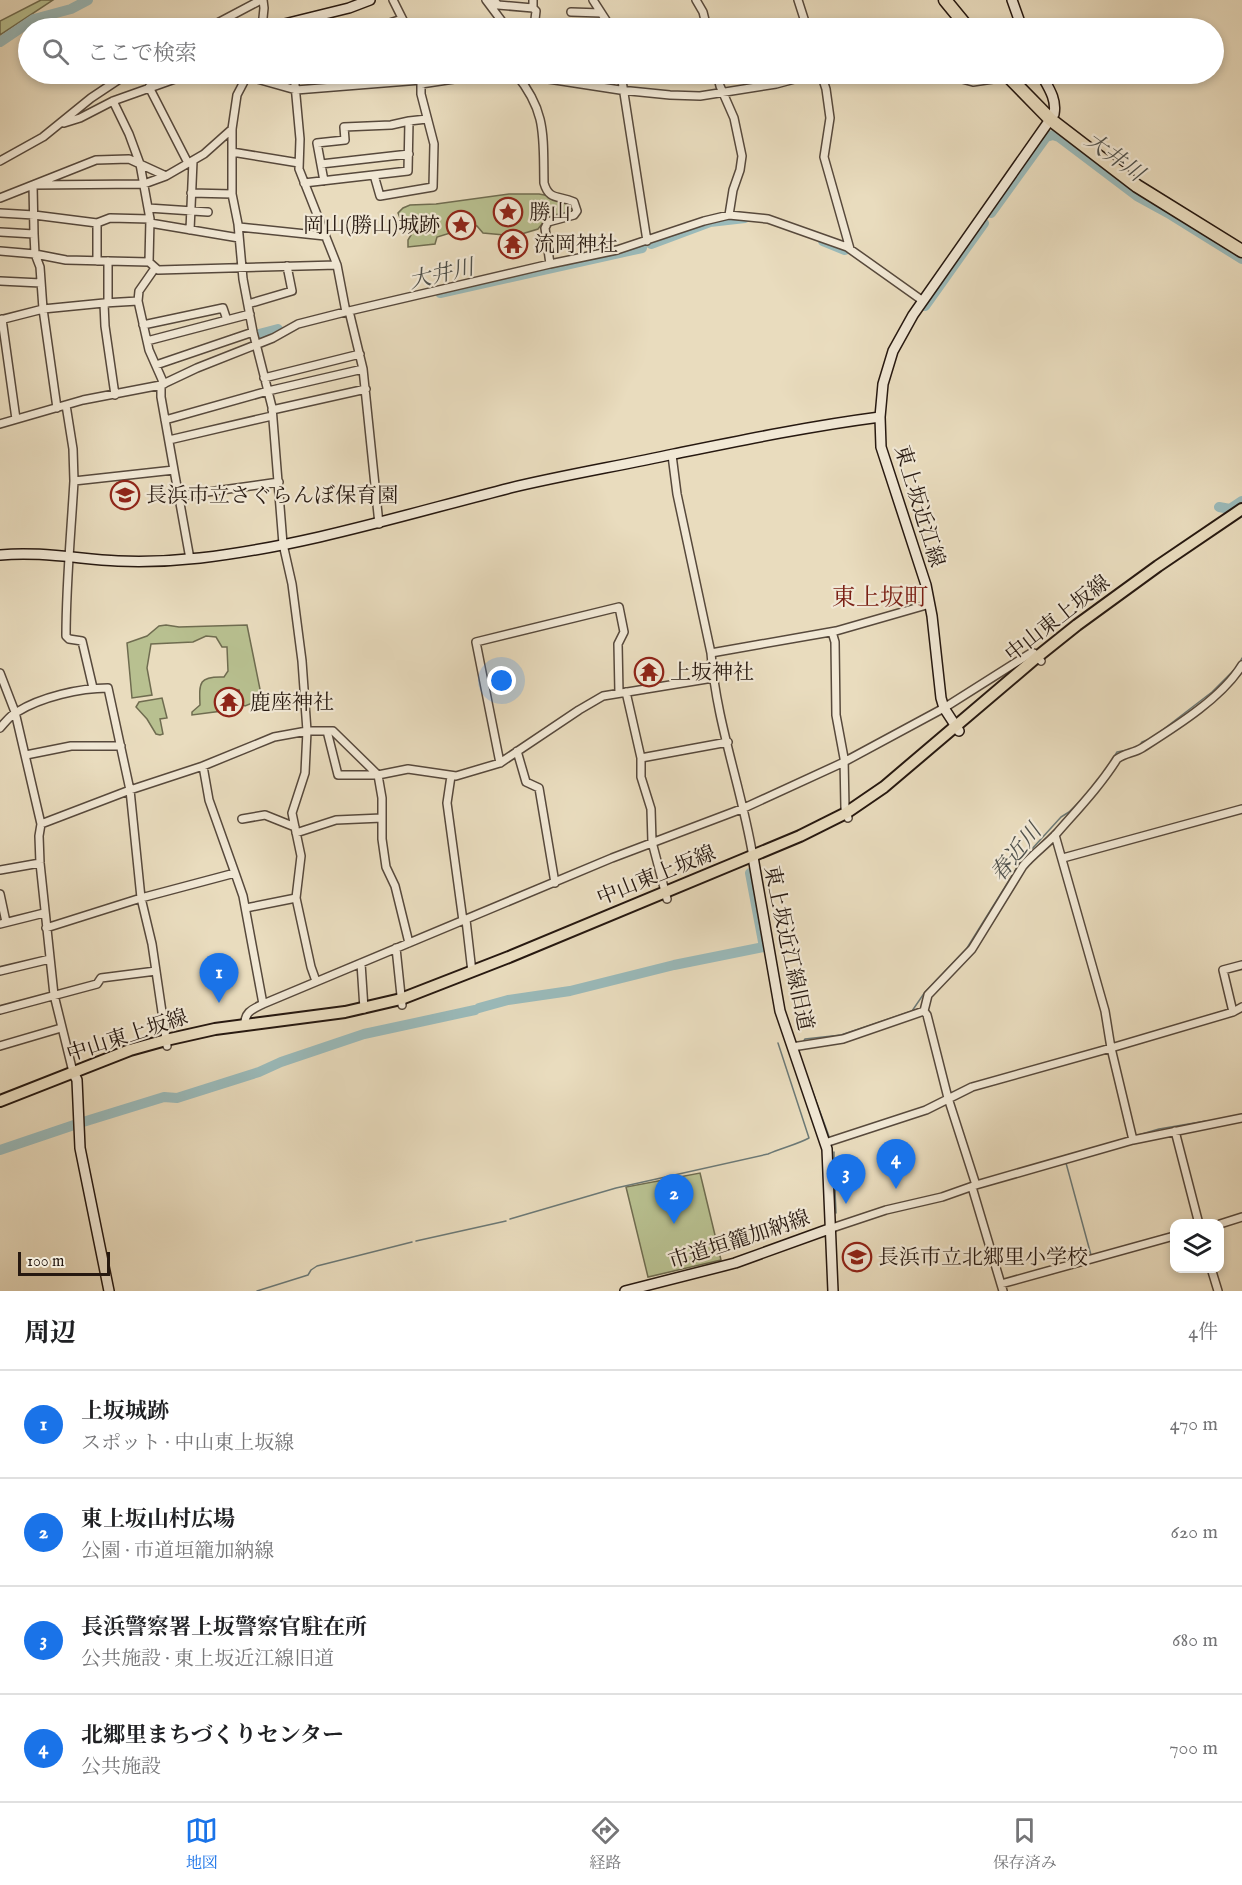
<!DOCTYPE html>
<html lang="ja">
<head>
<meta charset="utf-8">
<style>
  body { margin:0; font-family:"IM FELL English","Noto Serif JP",serif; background:#f2f2f2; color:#202124 }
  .controls { position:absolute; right:18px; bottom:18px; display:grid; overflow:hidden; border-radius:12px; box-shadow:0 3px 9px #0003 }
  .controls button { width:54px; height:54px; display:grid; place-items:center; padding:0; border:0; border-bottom:2px solid #e0e0e0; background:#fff; color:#202124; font:30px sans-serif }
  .scale { position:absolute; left:18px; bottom:15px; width:92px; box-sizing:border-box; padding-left:6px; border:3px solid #261810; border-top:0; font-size:16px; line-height:21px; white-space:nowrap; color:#261810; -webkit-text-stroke:4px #f1e8d5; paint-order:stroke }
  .you { position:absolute; left:502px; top:681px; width:21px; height:21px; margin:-15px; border:4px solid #fff; border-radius:50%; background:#1a73e8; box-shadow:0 0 0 9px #1a73e833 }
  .badge { display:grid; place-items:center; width:39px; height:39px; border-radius:50%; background:#1a73e8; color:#fff; font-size:20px; font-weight:700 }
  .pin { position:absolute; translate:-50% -50px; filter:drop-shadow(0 2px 3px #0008) }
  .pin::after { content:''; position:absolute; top:32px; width:21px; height:18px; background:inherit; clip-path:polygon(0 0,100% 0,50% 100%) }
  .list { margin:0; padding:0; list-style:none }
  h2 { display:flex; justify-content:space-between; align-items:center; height:78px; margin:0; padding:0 24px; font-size:26px }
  h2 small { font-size:20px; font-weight:400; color:#757577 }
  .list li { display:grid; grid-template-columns:39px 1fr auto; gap:18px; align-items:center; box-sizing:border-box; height:108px; padding:0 24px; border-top:2px solid #e0e0e0 }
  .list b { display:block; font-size:22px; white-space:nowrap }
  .list p { margin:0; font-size:20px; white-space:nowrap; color:#757577 }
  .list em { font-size:20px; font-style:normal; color:#757577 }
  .icon { flex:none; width:33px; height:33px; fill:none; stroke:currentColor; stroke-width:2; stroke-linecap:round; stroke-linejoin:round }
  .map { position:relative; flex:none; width:1242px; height:1291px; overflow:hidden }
  .search { position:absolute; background:#fff; box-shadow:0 3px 9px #0003; left:18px; right:18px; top:18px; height:66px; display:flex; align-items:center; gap:15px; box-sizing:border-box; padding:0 21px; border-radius:33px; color:#757577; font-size:22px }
  .sheet { height:510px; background:#fff }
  nav { display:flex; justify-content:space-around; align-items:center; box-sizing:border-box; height:84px; border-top:2px solid #e0e0e0; background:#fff; font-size:16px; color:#757577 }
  nav a { display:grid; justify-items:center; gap:3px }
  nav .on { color:#1a73e8 }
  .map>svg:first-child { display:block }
  .green { fill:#b8c090; stroke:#6f6c50; stroke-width:1.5 }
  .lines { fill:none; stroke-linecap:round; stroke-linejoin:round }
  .stream { stroke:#6c7976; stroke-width:1.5 }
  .river { stroke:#9ababa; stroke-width:10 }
  .street-casing { stroke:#57493c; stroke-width:10 }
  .secondary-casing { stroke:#261810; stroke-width:12 }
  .primary-casing { stroke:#261810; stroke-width:14 }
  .highway-casing { stroke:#261810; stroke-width:15 }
  .street { stroke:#f1e8d5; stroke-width:7 }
  .secondary { stroke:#f1e8d5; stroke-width:9 }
  .primary { stroke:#e9dcbe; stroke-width:10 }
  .highway { stroke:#e9dcbe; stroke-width:12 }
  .labels { text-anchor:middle; stroke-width:4.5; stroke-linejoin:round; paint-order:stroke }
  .poi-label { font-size:21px; fill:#261810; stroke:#f1e8d5; text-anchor:start }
  .street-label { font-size:21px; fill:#261810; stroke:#f1e8d5 }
  .water-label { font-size:22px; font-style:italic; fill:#4f514c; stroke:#f1e8d5 }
  .quarter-label { font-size:24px; fill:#7a1f14; stroke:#f1e8d5 }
</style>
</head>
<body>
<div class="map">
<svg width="1242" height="1291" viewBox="0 0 1242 1291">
  <rect width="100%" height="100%" fill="#e9dcbe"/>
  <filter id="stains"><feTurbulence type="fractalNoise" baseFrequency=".00333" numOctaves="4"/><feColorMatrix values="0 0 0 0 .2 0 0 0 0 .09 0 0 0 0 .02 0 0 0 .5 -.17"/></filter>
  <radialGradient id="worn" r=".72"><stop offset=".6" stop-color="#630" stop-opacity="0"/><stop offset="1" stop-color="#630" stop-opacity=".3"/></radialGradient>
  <path class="green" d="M41,0H53L0,35V21Z
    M509,194H539L572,200L575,211C557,214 549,213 538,229L515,236L483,233L477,226L465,225L460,230L437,237L435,244L408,247V240L411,235L401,230L402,223L398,213L403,208L410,205L436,204Z
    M166,625L179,627L247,625L262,699L245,706L243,705L239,690L221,694L222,711L192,715V712L200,705C199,682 199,676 224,677L228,671L227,647H222L216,637L206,636L193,642L151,644L147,668L152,695L132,698L127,643L147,636L159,626Z
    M162,698L167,718L160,719L163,734L160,735L156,734L147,719L136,707L139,702Z
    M700,1173L721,1260L648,1277L626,1187Z"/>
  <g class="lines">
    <path class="stream" d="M1238,665L1242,658
      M1139,746L1142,742L1152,738L1212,692L1235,669
      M1107,768L1117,752L1132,749
      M803,1042L805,1039L841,1035L912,1011L925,992L967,948L1021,861L1061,817L1069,812L1086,795
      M808,1079L830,1139
      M1135,1136L1159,1129L1206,1121
      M834,1152V1183
      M1064,1156L1128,1138
      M1066,1163L1091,1255
      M835,1190L836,1213
      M510,1219L616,1188L768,1154C781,1148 796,1145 809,1138L778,1043
      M416,1241L506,1221
      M257,1291L308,1275L311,1270L317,1266L412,1242"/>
    <path class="river" d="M0,42L34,19L71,9L88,0
      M991,213L1046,137L1053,135L1059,137L1137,196L1168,213L1242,259
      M823,241L845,250
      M651,244L710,222L745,218
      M440,293L642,248
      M925,306L984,223
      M259,334L278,329
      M1219,507L1230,509L1242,501
      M479,1008L508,1000L570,991L674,965L764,947L750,873
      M83,1122L164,1097L177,1098L259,1072L281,1062L364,1034L475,1010
      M0,1150L74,1125"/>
    <g class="street-casing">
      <path id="street" d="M393,0L407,28
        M486,0L507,28
        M494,0L498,5L533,8V0
        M593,0L611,28
        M696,0L703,12L707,28
        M798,0L807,28
        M533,8L536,11L534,28
        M571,12L601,13
        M208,28L261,0
        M262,28L264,8L263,0
        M374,28L402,19
        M248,74L237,95L232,129V194L238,224L243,279L253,332L272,407L283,544L292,584L302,661L307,731L305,773L292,813L301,856L296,898L311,967L316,981
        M294,74L300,139L299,169L337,265L346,312
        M492,74H516L620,90L670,95L700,96L776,84L813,74
        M621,74L647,241
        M717,74L720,86L734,118L742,156L740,170L733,190L729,215
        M821,74L826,89L830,118L824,157L850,249
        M944,74L973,82L993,79L999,74
        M247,76L296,90L421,80
        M149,87L188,163
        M64,123L80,118L113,101L189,74
        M232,152L299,163
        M0,161L43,137L91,98L127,74
        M321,164L409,154
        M374,175L380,196L433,187L434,144L421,94V84L487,74
        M324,181L317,143L345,140L344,127L391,125L409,121
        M304,183L408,171L409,121L427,119
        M191,193L232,194
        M0,198L96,160L129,159L166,176L204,154L232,129
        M148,208L208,212
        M0,213L34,215L97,223L110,218L150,219L140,164L129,134L113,101
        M97,223V261
        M150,223L239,238
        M239,227L325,236
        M190,230L193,161
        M0,232L34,234L33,185L144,184L166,176
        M0,251L35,254L34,234
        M35,254L66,260L149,262L150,219
        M149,262L158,270L337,265
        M550,264L617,250L704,221L729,215L768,219L847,247L923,301
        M0,281L41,283
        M138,301L149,350L164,384
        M108,303V261
        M248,304L292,291L287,266
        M2,319L16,419
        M0,320L43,309L40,267L35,254
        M227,320L250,314
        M143,325L223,308L227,320L147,341
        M156,365L253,332
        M264,378L360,354
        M115,395L105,326L104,303L138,301L139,291L155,268
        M66,405L73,449L74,481L174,470L161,397V385
        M57,408L43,309L104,303
        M272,410L366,389
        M165,420L268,391L363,369
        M0,424L83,400L161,385L197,368L273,338L298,324L349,311
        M169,440L272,416
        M672,455L677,494L711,653C716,722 742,789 753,857
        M174,470L190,559
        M74,481C71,533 66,584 66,636L69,639L82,641L93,688
        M179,496L279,482
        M379,524L363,369L349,311L550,264L545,228L548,222L574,215L577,211L574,202C559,195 549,201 544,183C543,136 547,112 516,74
        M832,632L835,642L836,715L844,758L845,808L848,818
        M711,653L836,631L930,604
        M0,673L15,712L41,824L39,836L40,863L54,995L73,1072
        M626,692L641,758L728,742
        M0,728C5,723 10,715 17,712C41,697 80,688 108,688L130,790L141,898L46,928
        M327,731L338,775H378L382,798V839L386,867L395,886L409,943
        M517,751L526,782L539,788L555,883
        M26,755L71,746H121
        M641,758V777L651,809L652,842L667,899
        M500,763L476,642L619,607L624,632L618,644L619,693
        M451,776L447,803L463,921
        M242,819L265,815L295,827
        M41,824L130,790L203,766L274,737L307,731H333L378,775L408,769L456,776L500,763L579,710L603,696L713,678
        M296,833L336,820L382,818
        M1063,858L1242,809
        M0,870L40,863
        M235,873L243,896L263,1004
        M0,894L6,922
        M246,908L296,898
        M466,920L472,972
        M0,924L44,913
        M396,948L402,1005
        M361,963L364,1009
        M0,971L50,959
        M0,1010L97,984L101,978L156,971
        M924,1011L927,1015L948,1098L976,1185
        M1233,1012L1223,970L1242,965
        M245,1025C244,1012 253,1009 263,1004L612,858L744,808L842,763L944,708L1031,653H1034L1041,661
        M0,1046L61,1028
        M167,1046L152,944L141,898L235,873L209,800L203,766
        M792,1047L843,1039L924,1011L928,995L972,949L1023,866C1033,854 1046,845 1057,833C1078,809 1100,786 1117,759C1125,753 1134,753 1142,748C1175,727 1222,698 1242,665
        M1175,1131L1199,1224
        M1133,1140L1111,1048L1233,1012L1242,1007
        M825,1143L926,1110L972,1087L1111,1048L1105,1011L1055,835
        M972,1187L1003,1291
        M1220,1224L1242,1217
        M829,1229L886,1210L942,1197L976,1185L1133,1140L1242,1118
        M1211,1268L1218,1291
        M1001,1284L1174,1236"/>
    </g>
    <g class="secondary-casing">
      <path id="secondary" d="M1012,0L1022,28
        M268,28L349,8L370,0
        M0,555C39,551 79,559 118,561C145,562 173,561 200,558C305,546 407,514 510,488C564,475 619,466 674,454C743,440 811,426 880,417
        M959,731L944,708L941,698L932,616L926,585L881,447L880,417L883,384L893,351L913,315L1054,114C1057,99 1048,87 1041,74
        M753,857L780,1011L827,1149L833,1291
        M73,1072L77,1080L80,1148L109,1291
        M625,1291L735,1263L829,1229"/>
    </g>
    <g class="primary-casing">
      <path id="primary" d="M0,1101L130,1050L166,1040L215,1029L345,1012L401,999L509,957L800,836L846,813L884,787L1037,657L1077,625L1158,566L1242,509"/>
    </g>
    <g class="highway-casing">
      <path id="highway" d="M945,0L968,28
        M1006,74L1051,120L1137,186L1242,251"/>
    </g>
    <use href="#street" class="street"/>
    <use href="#secondary" class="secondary"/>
    <use href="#primary" class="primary"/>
    <use href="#highway" class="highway"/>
  </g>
  <defs>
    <g id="sight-ring" transform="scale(1.5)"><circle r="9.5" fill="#f1e8d5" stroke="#8f2418" stroke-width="1.5"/><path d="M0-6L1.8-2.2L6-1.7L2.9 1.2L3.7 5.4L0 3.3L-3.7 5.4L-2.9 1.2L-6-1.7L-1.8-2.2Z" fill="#8f2418"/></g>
    <g id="temple-ring" transform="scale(1.5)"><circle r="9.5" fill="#f1e8d5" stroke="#8f2418" stroke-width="1.5"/><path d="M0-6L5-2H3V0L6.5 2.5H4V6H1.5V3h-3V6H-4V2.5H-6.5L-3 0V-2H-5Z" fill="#8f2418"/></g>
    <g id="school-ring" transform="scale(1.5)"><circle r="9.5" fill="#f1e8d5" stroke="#8f2418" stroke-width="1.5"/><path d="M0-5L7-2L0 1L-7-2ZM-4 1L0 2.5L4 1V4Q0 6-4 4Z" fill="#8f2418"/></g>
  </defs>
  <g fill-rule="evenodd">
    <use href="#sight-ring" x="508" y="212"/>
    <use href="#sight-ring" x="461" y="225"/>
    <use href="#temple-ring" x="513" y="244"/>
    <use href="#school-ring" x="125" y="495"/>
    <use href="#temple-ring" x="649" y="672"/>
    <use href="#temple-ring" x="229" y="702"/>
    <use href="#school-ring" x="857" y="1257"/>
  </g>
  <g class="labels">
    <g class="poi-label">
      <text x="529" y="219">勝山</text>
      <text x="440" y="232" text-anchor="end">岡山(勝山)城跡</text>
      <text x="534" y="251">流岡神社</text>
      <text x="146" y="502">長浜市立さぐらんぼ保育園</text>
      <text x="670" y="679">上坂神社</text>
      <text x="250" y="709">鹿座神社</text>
      <text x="878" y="1264">長浜市立北郷里小学校</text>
    </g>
    <g class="street-label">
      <text transform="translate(920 506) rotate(73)" y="7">東上坂近江線</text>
      <text transform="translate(1057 618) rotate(-38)" y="7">中山東上坂線</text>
      <text transform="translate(656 875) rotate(-22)" y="7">中山東上坂線</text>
      <text transform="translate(789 948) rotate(78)" y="7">東上坂近江線旧道</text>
      <text transform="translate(127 1035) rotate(-18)" y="7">中山東上坂線</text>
      <text transform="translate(739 1239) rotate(-18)" y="7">市道垣籠加納線</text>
    </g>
    <g class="water-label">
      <text transform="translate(1115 156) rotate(36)" y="8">大井川</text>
      <text transform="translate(441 273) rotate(-13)" y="8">大井川</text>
      <text transform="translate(1015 852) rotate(-51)" y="8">春近川</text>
    </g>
    <g class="quarter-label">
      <text x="880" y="605">東上坂町</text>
    </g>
  </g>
  <rect width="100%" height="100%" filter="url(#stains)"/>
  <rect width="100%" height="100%" fill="url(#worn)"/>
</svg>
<div class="controls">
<button><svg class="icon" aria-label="layers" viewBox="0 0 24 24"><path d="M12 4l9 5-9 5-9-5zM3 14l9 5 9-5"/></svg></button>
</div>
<div class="scale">100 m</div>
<div class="you"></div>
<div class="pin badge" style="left:219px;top:1003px">1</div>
<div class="pin badge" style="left:674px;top:1224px">2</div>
<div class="pin badge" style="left:846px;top:1204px">3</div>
<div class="pin badge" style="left:896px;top:1189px">4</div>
<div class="search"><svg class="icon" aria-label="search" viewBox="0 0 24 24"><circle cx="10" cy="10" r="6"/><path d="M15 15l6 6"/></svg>ここで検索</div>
</div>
<section class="sheet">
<h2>周辺<small>4件</small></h2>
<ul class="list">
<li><span class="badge">1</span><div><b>上坂城跡</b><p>スポット · 中山東上坂線</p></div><em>470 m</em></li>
<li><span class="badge">2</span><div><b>東上坂山村広場</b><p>公園 · 市道垣籠加納線</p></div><em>620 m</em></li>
<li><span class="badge">3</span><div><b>長浜警察署上坂警察官駐在所</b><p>公共施設 · 東上坂近江線旧道</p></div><em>680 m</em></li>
<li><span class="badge">4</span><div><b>北郷里まちづくりセンター</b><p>公共施設</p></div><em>700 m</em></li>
</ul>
</section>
<nav>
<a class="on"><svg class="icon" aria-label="map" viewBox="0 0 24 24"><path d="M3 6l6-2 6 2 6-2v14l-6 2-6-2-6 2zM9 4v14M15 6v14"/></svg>地図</a>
<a><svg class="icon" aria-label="directions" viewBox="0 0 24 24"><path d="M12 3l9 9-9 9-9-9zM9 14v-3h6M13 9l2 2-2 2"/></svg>経路</a>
<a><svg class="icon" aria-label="saved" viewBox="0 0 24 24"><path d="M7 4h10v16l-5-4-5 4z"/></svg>保存済み</a>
</nav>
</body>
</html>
